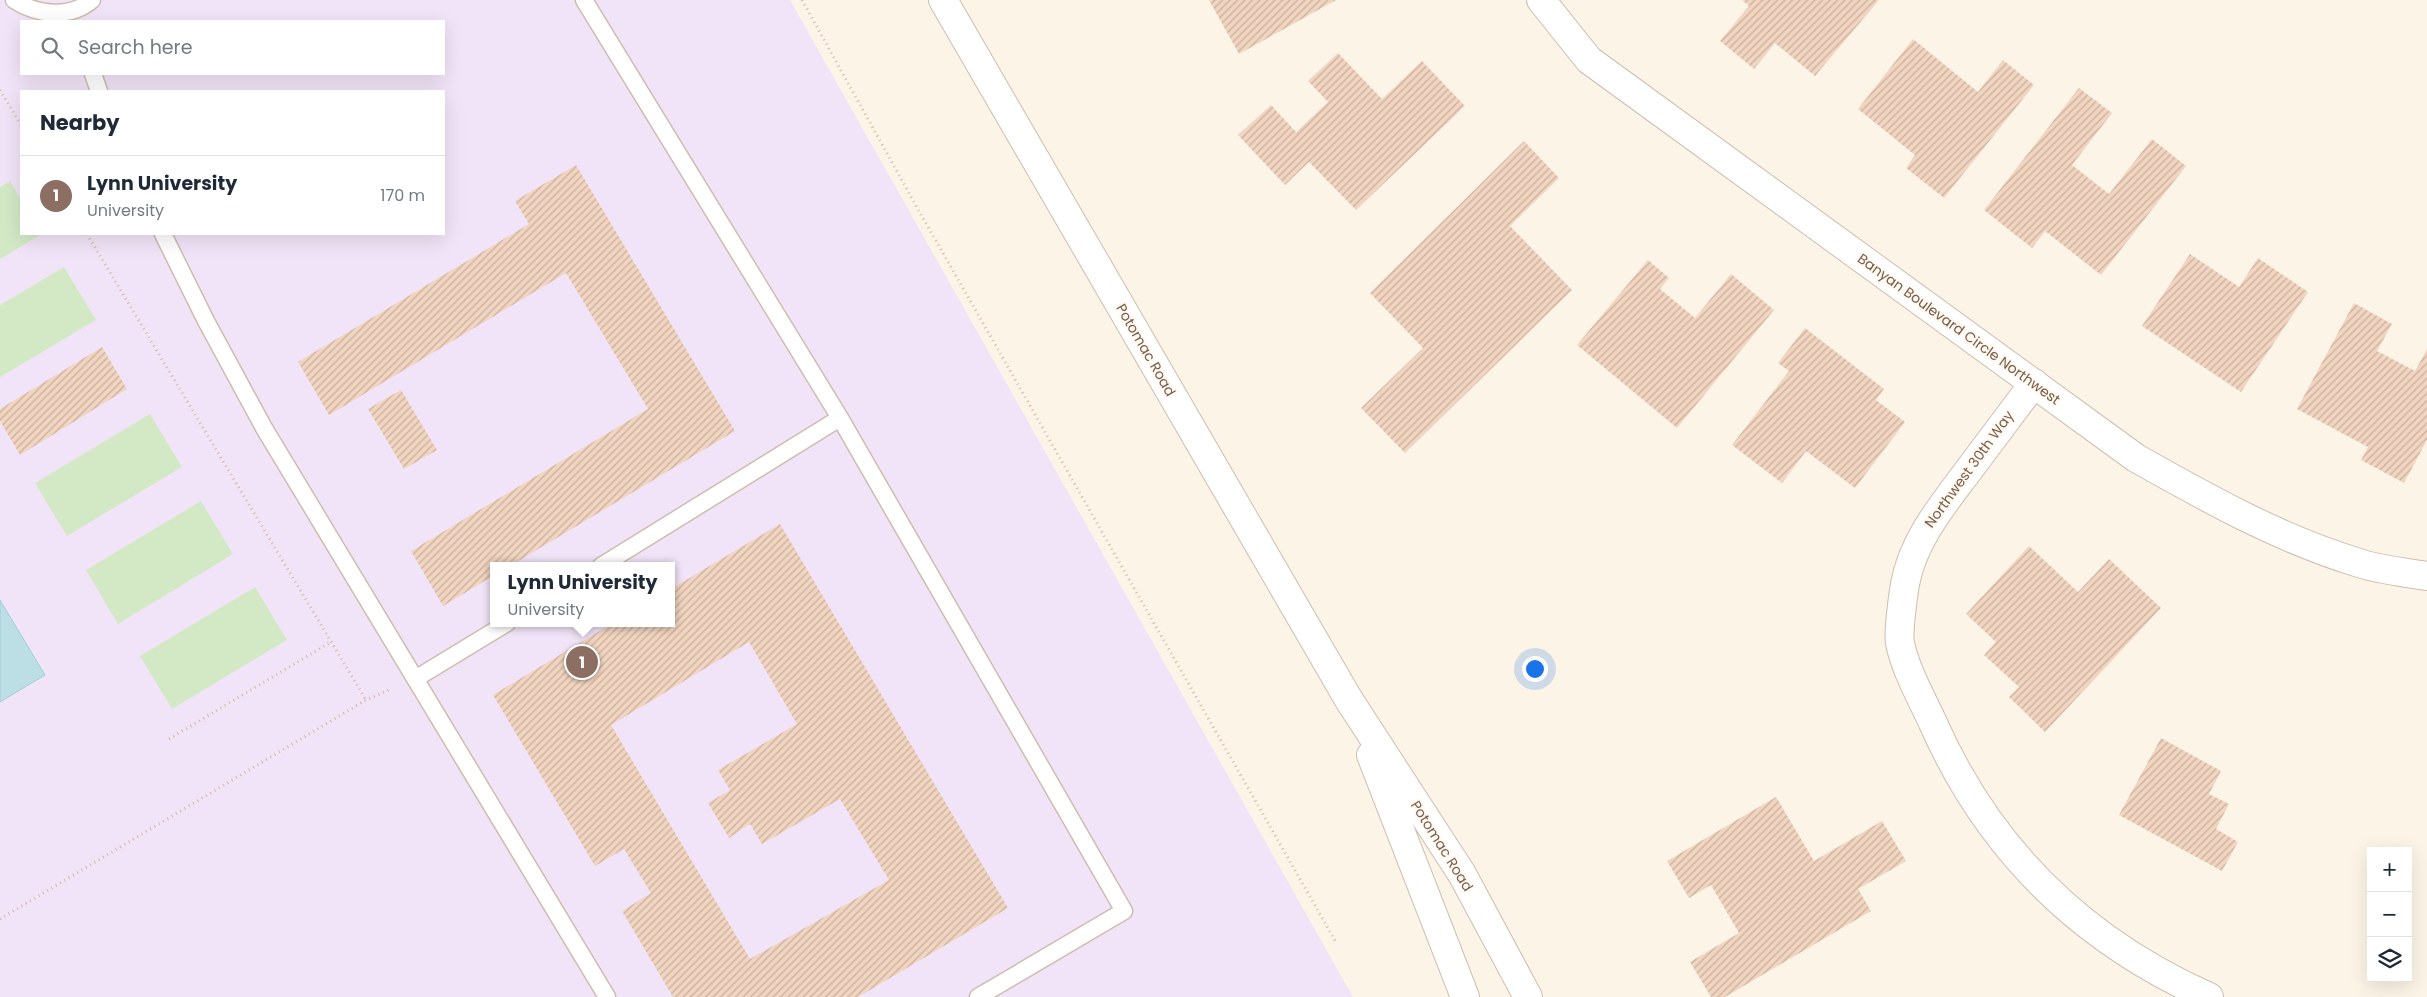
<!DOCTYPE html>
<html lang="en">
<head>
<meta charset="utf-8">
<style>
  body { margin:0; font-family:Poppins,sans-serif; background:#f2f2f3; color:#1f2937 }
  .controls { position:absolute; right:15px; bottom:15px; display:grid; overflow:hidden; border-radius:0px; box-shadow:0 5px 20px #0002 }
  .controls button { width:45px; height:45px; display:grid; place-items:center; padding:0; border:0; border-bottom:1px solid #e0e1e3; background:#fff; color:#1f2937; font:25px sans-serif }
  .you { position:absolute; left:1534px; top:668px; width:18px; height:18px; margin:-12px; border:4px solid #fff; border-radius:50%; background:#1a73e8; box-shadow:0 0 0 8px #1a73e833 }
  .badge { display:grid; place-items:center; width:32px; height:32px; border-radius:50%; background:#e27650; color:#fff; font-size:16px; font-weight:700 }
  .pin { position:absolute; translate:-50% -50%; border:2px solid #fff; box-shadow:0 1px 5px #0006 }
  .popup { position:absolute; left:490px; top:562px; width:185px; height:65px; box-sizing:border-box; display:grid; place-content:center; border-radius:0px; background:#fff; filter:drop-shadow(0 1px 4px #0005); font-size:16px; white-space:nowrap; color:#747a83 }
  .popup b { font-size:19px; color:#1f2937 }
  .popup::after { content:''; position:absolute; left:50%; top:100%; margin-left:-10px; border:10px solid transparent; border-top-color:#fff }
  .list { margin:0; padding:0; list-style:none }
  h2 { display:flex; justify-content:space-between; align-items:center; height:65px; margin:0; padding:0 20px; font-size:21px }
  h2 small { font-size:16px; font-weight:400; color:#747a83 }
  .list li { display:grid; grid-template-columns:32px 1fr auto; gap:15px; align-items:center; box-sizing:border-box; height:80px; padding:0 20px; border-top:1px solid #e0e1e3 }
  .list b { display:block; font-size:19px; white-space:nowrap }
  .list p { margin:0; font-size:16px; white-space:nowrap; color:#747a83 }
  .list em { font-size:16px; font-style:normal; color:#747a83 }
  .icon { flex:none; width:28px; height:28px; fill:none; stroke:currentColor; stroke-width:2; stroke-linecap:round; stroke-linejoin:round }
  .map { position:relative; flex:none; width:2427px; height:997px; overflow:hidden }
  .search { position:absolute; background:#fff; box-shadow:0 5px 20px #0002; left:20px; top:20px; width:425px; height:55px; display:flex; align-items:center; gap:12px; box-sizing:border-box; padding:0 18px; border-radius:0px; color:#747a83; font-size:19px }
  .panel { position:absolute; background:#fff; box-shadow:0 5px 20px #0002; left:20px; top:90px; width:425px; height:145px; border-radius:0px }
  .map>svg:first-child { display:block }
  .education { fill:#f2e4f8; fill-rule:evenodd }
  .park { fill:#d3e9c6 }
  .water { fill:#bcdee5; stroke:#a2cdd7 }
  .building { fill:url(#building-hatch); fill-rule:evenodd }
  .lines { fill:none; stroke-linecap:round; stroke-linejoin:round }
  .service-casing { stroke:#cebdae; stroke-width:19 }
  .minor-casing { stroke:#cebdae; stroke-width:30 }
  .tertiary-casing { stroke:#cebdae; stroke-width:30 }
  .path { stroke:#d6b8a2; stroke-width:3; stroke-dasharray:1 4; stroke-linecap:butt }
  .service { stroke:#fff; stroke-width:16 }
  .minor { stroke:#fff; stroke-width:28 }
  .tertiary { stroke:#fff; stroke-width:28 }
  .labels { text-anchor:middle; stroke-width:4; stroke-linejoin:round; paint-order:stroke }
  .street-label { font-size:14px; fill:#755c4c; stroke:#fef8ee }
</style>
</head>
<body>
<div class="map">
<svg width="2427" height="997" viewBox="0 0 2427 997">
  <defs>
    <pattern id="building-hatch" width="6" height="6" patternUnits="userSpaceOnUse" patternTransform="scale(1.25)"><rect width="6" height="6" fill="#f1d5c0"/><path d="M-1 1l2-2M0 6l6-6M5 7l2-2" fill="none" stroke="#c8b09e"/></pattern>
  </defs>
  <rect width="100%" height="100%" fill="#fcf5e7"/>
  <path class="education" d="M0,0H790L1353,997H0ZM21,21H444V74H21ZM21,91H444V234H21ZM493,566H671V623H493Z"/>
  <path class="park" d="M10,181L21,199V234H42L0,259V187Z
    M64,267L96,320L0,377V305Z
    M150,414L182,467L67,536L35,483Z
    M201,501L233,554L118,624L86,570Z
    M255,587L287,640L172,709L140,656Z"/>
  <path class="water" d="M0,600L45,675L0,702Z"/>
  <path class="building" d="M1209,0H1336L1239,54Z
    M1742,0H1879L1815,76L1775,43L1754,69L1720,41L1749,6Z
    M1913,39L1978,92L2003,60L2034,85L1944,198L1906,168L1915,155L1858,109Z
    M1338,53L1382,99L1422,61L1465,106L1356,210L1309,162L1285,185L1238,135L1271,105L1296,132L1328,102L1308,81Z
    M2079,88L2112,113L2072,165L2109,194L2152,139L2186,166L2101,275L2045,231L2032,248L1984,210Z
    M1524,141L1559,178L1510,226L1572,290L1405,453L1361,408L1423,348L1370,293Z
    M576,165L735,431L510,566H493V576L443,606L411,551L648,409L566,273L329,415L298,362L529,224L515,201Z
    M2190,254L2239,287L2258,258L2308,292L2241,392L2142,326Z
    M1648,260L1669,278L1660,289L1695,318L1731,274L1774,310L1677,428L1577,345Z
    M2354,303L2392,324L2377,351L2415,371L2427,349V440L2404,483L2361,460L2368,447L2297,409Z
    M1805,328L1884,389L1876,400L1905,422L1855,488L1806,451L1782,483L1732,445L1789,371L1778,363Z
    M102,347L127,389L20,455L0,421V409Z
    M401,390L437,450L404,469L368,409Z
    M780,524L1008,908L858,997H673L622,911L651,893L624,849L595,866L493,695L613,623H671V589ZM749,642L797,724L718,770L730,790L708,803L729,838L750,824L762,844L840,799L889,880L750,959L611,725Z
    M2029,546L2078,592L2109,559L2161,608L2045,732L2009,697L2019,687L1984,655L1996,642L1966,614Z
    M2161,738L2221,771L2209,794L2229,804L2216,829L2238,842L2222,871L2119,815Z
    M1776,797L1814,861L1882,821L1906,861L1858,889L1871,911L1725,997H1711L1690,962L1739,933L1711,885L1689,898L1667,861Z"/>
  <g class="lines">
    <g class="service-casing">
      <path id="service" d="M14,0C37,15 70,19 92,0
        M584,0L840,418L1124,911L978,997
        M93,74L99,91
        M163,234L206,321L264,428L607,997
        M601,566L840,418
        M415,679L507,623"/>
    </g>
    <g class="minor-casing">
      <path id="minor" d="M1541,0L1589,60L2136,458C2207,498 2278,538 2356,562C2378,570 2404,572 2427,576
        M2034,383C2012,412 1990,442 1968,471C1942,506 1913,540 1905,584C1903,596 1898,632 1900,643C1905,669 1922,699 1933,723C1989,850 2083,941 2209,997"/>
    </g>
    <g class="tertiary-casing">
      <path id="tertiary" d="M943,0L1349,700L1462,874L1528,997
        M1371,755L1465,997"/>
    </g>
    <path class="path" d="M802,0L915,204L1337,944
      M0,90L21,125
      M87,234L366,700
      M169,739L331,642
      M0,919L366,700L389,690"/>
    <use href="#service" class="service"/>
    <use href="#minor" class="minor"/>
    <use href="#tertiary" class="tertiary"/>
  </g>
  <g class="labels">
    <g class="street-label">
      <text transform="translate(1959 329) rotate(36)" y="5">Banyan Boulevard Circle Northwest</text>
      <text transform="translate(1146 350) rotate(60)" y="5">Potomac Road</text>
      <text transform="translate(1969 469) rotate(-54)" y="5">Northwest 30th Way</text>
      <text transform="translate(1442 846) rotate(58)" y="5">Potomac Road</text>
    </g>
  </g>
</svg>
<div class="controls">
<button>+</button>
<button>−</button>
<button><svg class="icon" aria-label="layers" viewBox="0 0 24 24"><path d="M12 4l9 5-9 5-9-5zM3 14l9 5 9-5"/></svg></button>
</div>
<div class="you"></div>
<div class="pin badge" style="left:582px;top:662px;background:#8d6e63">1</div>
<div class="popup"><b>Lynn University</b>University</div>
<div class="search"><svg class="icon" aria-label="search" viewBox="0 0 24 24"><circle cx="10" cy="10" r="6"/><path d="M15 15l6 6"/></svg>Search here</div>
<section class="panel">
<h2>Nearby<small></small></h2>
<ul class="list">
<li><span class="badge" style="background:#8d6e63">1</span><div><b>Lynn University</b><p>University</p></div><em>170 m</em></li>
</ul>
</section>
</div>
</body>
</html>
